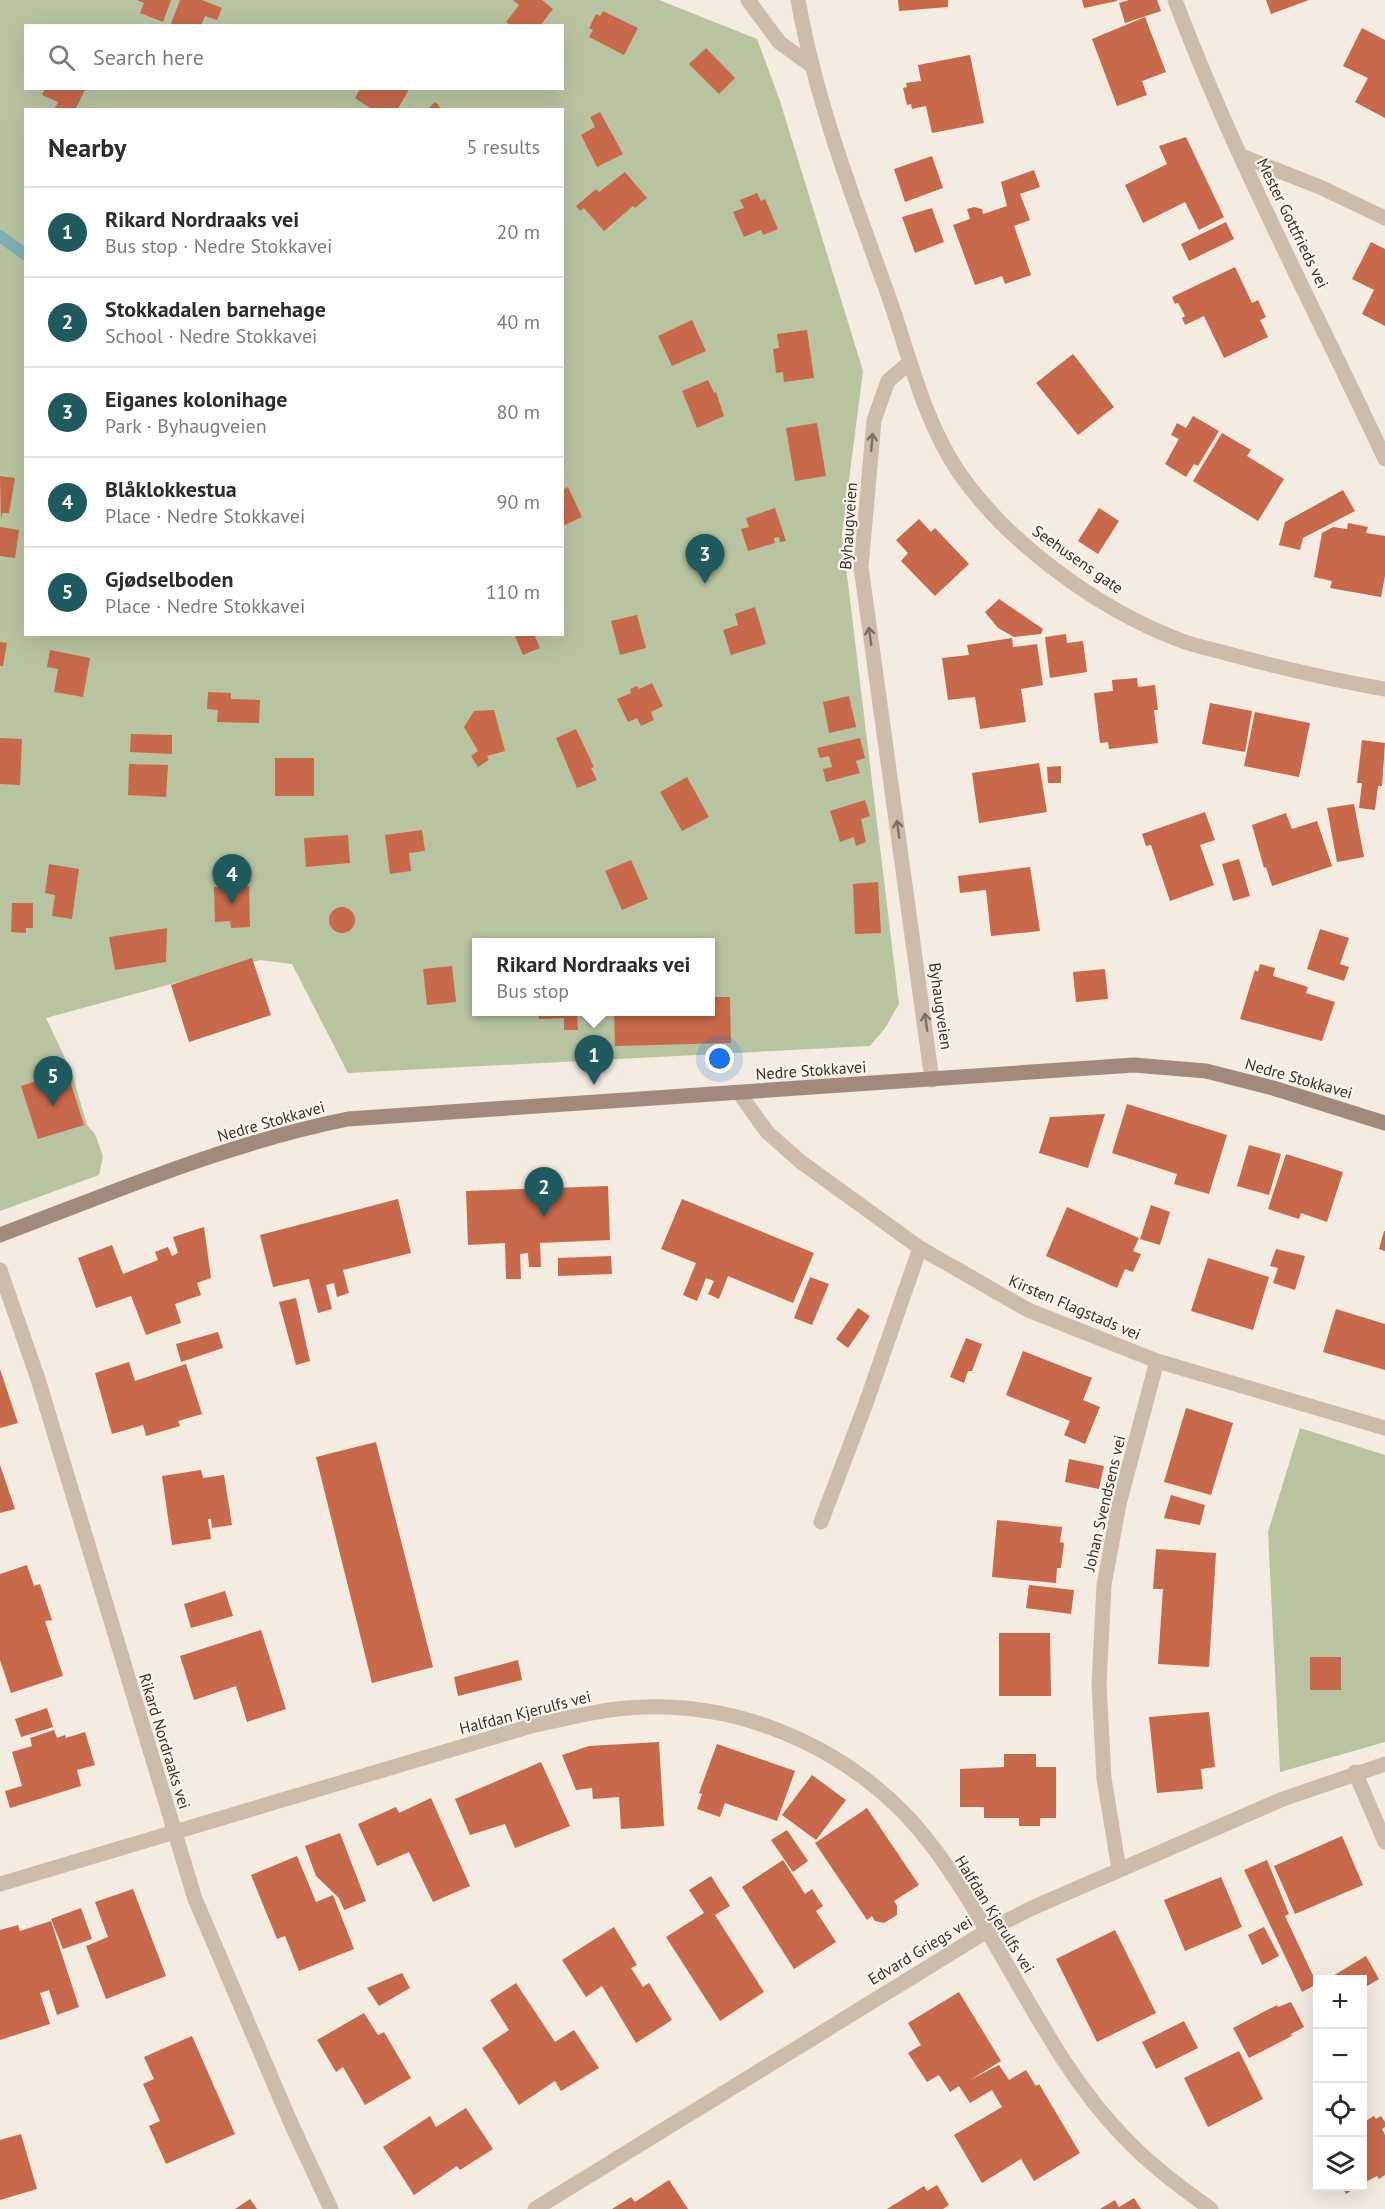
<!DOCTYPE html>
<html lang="en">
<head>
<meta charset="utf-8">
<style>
  body { margin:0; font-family:"PT Sans",sans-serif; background:#f7f7f7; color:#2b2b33 }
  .controls { position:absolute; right:18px; bottom:18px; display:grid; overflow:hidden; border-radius:0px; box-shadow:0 6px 24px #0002 }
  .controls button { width:54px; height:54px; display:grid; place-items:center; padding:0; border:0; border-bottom:2px solid #e1e1e2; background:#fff; color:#2b2b33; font:30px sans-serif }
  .you { position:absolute; left:720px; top:1059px; width:21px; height:21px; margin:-15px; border:4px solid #fff; border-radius:50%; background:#1a73e8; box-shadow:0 0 0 9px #1a73e833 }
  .badge { display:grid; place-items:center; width:39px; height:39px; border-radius:50%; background:#1f5a5e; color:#fff; font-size:20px; font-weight:700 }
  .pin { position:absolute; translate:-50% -50px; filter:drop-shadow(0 2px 3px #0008) }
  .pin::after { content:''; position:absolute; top:32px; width:21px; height:18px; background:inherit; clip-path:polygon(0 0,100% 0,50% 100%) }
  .popup { position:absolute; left:472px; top:938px; width:243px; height:78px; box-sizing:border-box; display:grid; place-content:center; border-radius:0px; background:#fff; filter:drop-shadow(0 2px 4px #0005); font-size:20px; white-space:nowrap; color:#7c7c81 }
  .popup b { font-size:22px; color:#2b2b33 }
  .popup::after { content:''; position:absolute; left:50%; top:100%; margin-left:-12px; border:12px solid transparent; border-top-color:#fff }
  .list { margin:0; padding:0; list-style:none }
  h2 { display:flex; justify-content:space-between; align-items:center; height:78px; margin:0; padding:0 24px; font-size:26px }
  h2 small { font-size:20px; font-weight:400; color:#7c7c81 }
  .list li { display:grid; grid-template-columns:39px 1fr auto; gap:18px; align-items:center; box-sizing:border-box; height:90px; padding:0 24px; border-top:2px solid #e1e1e2 }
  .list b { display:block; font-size:22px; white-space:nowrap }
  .list p { margin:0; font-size:20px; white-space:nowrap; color:#7c7c81 }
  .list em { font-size:20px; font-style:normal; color:#7c7c81 }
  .icon { flex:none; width:33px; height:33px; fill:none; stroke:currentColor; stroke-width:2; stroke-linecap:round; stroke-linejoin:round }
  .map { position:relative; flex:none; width:1385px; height:2209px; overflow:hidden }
  .search { position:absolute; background:#fff; box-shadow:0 6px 24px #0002; left:24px; top:24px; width:540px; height:66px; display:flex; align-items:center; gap:15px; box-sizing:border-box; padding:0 21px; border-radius:0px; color:#7c7c81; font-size:22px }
  .panel { position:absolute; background:#fff; box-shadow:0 6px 24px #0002; left:24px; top:108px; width:540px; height:528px; border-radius:0px }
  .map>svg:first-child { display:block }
  .green { fill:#b8c4a0; fill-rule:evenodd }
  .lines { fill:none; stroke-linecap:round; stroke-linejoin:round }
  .stream { stroke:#7fb0b2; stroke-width:12 }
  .building { fill:#c8694b }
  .lane { stroke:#cdbbac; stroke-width:15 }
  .street { stroke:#cdbbac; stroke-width:15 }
  .secondary { stroke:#a18a7d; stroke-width:15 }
  .oneway { stroke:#7d6f65 }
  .labels { text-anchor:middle; stroke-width:4.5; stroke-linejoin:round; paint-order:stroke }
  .street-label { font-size:16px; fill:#3b302b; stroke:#fbf5ee }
</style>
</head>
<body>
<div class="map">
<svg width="1385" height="2209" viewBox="0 0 1385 2209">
  <rect width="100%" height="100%" fill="#f4ebe1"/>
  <path class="green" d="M0,0H659L757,39L779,98L863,371L842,534L899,1004L885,1028L870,1046L348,1073L292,964L260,960L46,1018L72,1073L87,1125L95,1134L103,1156L99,1175L0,1211ZM26,26H562V88H26ZM26,110H562V634H26ZM477,942H711V1012H477Z
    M1300,1428L1385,1455V1742L1280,1772L1268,1532Z"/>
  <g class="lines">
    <path class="stream" d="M0,236L26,255"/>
  </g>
  <path class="building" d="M137,0H171L163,22L140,13L144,3Z
    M180,0H202L222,8L217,20L205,16L201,26H170Z
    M513,0H542L553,9L540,26H511L506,22L519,5Z
    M898,0H948V7L899,11Z
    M1082,0H1117V1L1084,8Z
    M1129,0H1157L1161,11L1125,23L1119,3Z
    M1266,0H1309L1271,14Z
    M603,11L638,28L624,55L589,37L593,30L589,28L596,14L600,16Z
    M1145,17L1166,72L1142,81L1147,95L1117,106L1092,39Z
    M1362,28L1385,40V118L1355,102L1368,78L1343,66Z
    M706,48L735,78L719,94L689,64Z
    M970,55L984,123L932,133L926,106L912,109L911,104L907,105L903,88L907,87L906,83L921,81L918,65Z
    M45,88H82L85,90L75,110H54L58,102L42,95Z
    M361,88H410L397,110H373L355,98Z
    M435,102L443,110H427Z
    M600,112L623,154L597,167L581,135L595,127L590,117Z
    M1186,137L1224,217L1199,230L1185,202L1143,223L1125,185L1167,164L1159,146Z
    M932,156L943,188L905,202L894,169Z
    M1034,170L1040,187L1020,194L1030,220L1014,226L1031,275L1005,284L1002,276L975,285L953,225L970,219L967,209L974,207L982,209L983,214L1007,206L1001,182Z
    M625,172L647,198L635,208L633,206L604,231L584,208L580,211L576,206L596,189L599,192Z
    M757,193L761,201L765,199L778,229L763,235L761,230L744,237L733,212L744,208L740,200Z
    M932,208L944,242L915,253L902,217Z
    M1226,222L1234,239L1189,261L1181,244Z
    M1371,242L1385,249V326L1362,314L1374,290L1352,279Z
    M1235,267L1252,303L1258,300L1266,317L1260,320L1268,337L1224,358L1204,316L1185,325L1182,318L1185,316L1178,303L1175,304L1172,297Z
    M692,320L706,351L672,366L658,336Z
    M807,330L814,378L784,382L783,372L776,373L773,349L779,348L777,334Z
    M1073,354L1114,407L1078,435L1036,383Z
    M708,380L714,393L716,392L724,416L697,428L682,391Z
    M1193,416L1219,431L1198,466L1194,464L1186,477L1165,464L1179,439L1171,435L1177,423L1186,428Z
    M817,423L826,476L795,481L786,428Z
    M1222,433L1251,450L1247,456L1284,479L1258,521L1193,481Z
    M0,476L15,478L9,513H2L1,519Z
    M568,487L582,517L565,525L562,520V490Z
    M1343,490L1355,511L1303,538L1300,550L1279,545L1285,522Z
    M775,508L786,541L780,542L779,537L774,538L775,543L748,551L741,529L749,527L746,518Z
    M1099,508L1119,521L1098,554L1078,541Z
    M919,519L931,532L935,528L969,564L935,596L901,561L908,553L896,540Z
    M1348,523L1368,527L1366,533L1385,536V576L1381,597L1330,588L1332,581L1314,577L1322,533L1333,527L1347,529Z
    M0,527L19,530L15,558L0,556Z
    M999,599L1043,629L1041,634L1014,637L998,628L985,612Z
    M755,607L766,644L731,655L723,630L738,625L735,614Z
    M637,615L646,648L620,655L611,621Z
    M514,634H534L540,648L523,655Z
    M1066,634L1067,643L1083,641L1087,672L1050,678L1045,637Z
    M1012,638L1013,647L1037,644L1043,685L1021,689L1026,722L980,729L975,697L948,700L942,658L969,655L967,645Z
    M0,642L7,643L3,666H0Z
    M50,650L90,658L83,697L54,692L58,669L47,667Z
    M1137,678L1138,687L1155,685L1158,710H1154L1158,743L1109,749L1108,742L1100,743L1094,693L1113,691L1112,680Z
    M652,683L663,706L651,712L654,720L641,726L637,718L628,722L617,699L631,693L630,689L637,686L639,689Z
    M208,692L231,693V699L260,700L259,723L217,722L218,710L207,709Z
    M849,696L856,727L829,733L823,702Z
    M1210,703L1252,711L1245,752L1202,744Z
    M494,710L505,751L487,756L489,760L478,767L471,756L478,751L464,727L474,711Z
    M1255,712L1310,723L1299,777L1244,766Z
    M576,729L594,767L591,768L597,780L577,788L556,738Z
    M131,734L172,735V754L130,752Z
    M0,738L22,739L20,785L0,784Z
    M860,738L865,758L856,761L860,773L826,782L823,769L832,767L829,756L820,758L817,748Z
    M1362,740L1385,743L1382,786H1378L1375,810L1359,808L1362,783H1357Z
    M275,758H314V796H275Z
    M1039,763L1047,812L979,823L972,773Z
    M129,764L168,765L166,797L128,795Z
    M1061,766V783H1048L1047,767Z
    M687,777L709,817L682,831L660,792Z
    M865,800L870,816L861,819L866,842L856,846L854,837L840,842L830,811Z
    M1354,804L1364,857L1337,862L1327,808Z
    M1205,812L1215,840L1200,845L1214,885L1170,901L1151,845L1146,846L1142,834Z
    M1286,813L1292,829L1317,821L1332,866L1272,886L1266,867L1264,868L1252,825Z
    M422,830L425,851L409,853L411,871L390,874L385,835Z
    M348,835L350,863L306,867L304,838Z
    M1239,859L1250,896L1233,901L1222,864Z
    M631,860L648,899L622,910L605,871Z
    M49,864L79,869L72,919L52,916L55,895L45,893Z
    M1030,867L1040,931L991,936L986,890L960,893L958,876Z
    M878,882L881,933L855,934L853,884Z
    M249,886L250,927L231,928L230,921L215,922L214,887Z
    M12,903H33V928H26V933L11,932Z
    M329 920a13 13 0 1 1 26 0a13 13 0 1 1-26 0Z
    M167,928L166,962L115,970L109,937Z
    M1320,929L1349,938L1340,964L1349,967L1344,981L1307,969Z
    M252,958L271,1015L189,1042L171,985Z
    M1260,964L1275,968L1273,976L1308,987L1306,993L1335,1002L1322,1041L1240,1019L1255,970L1258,972Z
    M452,966L456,1002L427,1005L423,969Z
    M1105,969L1108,999L1076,1002L1073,972Z
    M711,997H730L731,1043L615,1046L614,1012H711Z
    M538,1012H577L578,1030H564V1018L539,1019Z
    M67,1071L84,1125L38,1139L21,1086Z
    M1127,1104L1227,1135L1209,1194L1174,1184L1177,1174L1112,1153Z
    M1105,1114L1088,1168L1039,1153L1050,1117Z
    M1249,1145L1281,1154L1269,1195L1237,1186Z
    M1286,1154L1343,1172L1327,1222L1301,1213L1299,1219L1268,1209Z
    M608,1186L610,1240L540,1243L541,1267H529L528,1253L520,1254L521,1279H506L505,1243L468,1245L466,1191Z
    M398,1199L411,1253L343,1270L349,1293L337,1297L334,1283L326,1285L332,1309L318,1313L309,1279L273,1287L260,1235Z
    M682,1199L814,1253L793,1303L728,1276L719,1299L708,1294L714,1281L706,1278L697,1301L683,1295L696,1263L661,1249Z
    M1151,1205L1170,1212L1160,1245L1140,1239Z
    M1067,1207L1139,1238L1133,1251L1141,1254L1133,1272L1125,1269L1117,1288L1046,1256Z
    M204,1227L211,1278L197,1283L201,1295L175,1304L181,1323L146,1335L131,1296L96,1308L78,1258L112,1245L123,1274L158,1260L155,1252L168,1247L172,1256L178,1253L173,1237Z
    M1384,1231H1385V1251L1379,1249Z
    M1276,1249L1305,1256L1295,1290L1273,1283L1278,1268L1270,1266Z
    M611,1256L612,1274L558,1276V1258Z
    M1208,1258L1269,1277L1253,1330L1191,1311Z
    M810,1277L829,1284L812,1325L794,1318Z
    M296,1298L310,1361L296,1365L279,1302Z
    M858,1308L870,1316L848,1348L836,1339Z
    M1336,1309L1385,1324V1370L1323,1352Z
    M218,1332L223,1348L181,1362L176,1344Z
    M966,1338L982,1344L972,1371H968L964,1383L950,1377Z
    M1023,1351L1092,1378L1083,1400L1100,1407L1085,1444L1064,1435L1070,1421L1006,1395Z
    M129,1362L135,1381L186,1364L202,1414L178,1421L180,1426L146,1436L143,1425L112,1434L95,1373Z
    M0,1369L18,1423L0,1428Z
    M1186,1408L1233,1423L1211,1495L1164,1482Z
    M376,1442L433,1667L372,1683L316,1457Z
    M1069,1459L1104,1466L1099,1489L1065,1482Z
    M0,1465L15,1509L0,1513Z
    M201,1470L203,1478L224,1475L232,1525L212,1528L211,1519H208L211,1539L172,1545L162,1476Z
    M1171,1495L1205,1505L1200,1525L1164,1518Z
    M997,1520L1062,1527L1060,1542L1064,1543L1061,1568H1057L1056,1583L992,1577Z
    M1156,1549L1216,1553L1209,1667L1158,1664L1163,1589H1153Z
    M27,1565L34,1586L40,1584L52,1620L45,1621L63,1676L11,1693L0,1660V1574Z
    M1029,1585L1074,1590L1071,1614L1026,1608Z
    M225,1591L233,1616L191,1628L184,1604Z
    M261,1630L286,1709L247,1722L236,1686L194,1700L180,1656Z
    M999,1633H1050L1051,1696H999Z
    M1310,1657H1341V1690H1310Z
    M518,1660L522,1680L458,1696L454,1677Z
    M47,1708L53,1727L21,1737L15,1719Z
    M1209,1712L1215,1767L1201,1769L1203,1789L1157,1793L1149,1717Z
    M54,1730L57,1738L65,1735L66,1738L85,1732L95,1765L77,1770L81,1786L10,1808L5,1791L22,1786L12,1752L32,1746L30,1738Z
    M659,1742L664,1826L621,1829L619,1797L593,1799L592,1788L576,1790L562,1755L589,1746Z
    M717,1744L795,1771L777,1821L725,1803L720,1817L697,1809L702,1794L699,1793Z
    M1004,1754H1036V1767H1056V1818H1040V1826H1019V1818H984V1807H960V1769L1004,1767Z
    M541,1762L570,1826L515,1848L505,1824L470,1835L455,1799Z
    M812,1775L846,1800L816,1840L782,1815Z
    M431,1798L470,1886L433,1902L409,1852L377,1866L358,1824L396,1807L399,1813Z
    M867,1808L919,1885L894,1901L897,1906V1915L884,1923L875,1921L872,1916L867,1920L815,1843Z
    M787,1830L808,1861L793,1872L771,1840Z
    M340,1833L366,1901L344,1910L339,1898L316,1876L305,1846Z
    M1342,1836L1363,1885L1295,1914L1274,1866Z
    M297,1856L316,1902L333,1895L354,1949L299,1971L285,1936L277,1939L251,1875Z
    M783,1860L805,1894L812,1889L823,1906L816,1911L836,1942L794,1969L742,1887Z
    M1267,1860L1289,1914L1285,1916L1317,1984L1302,1992L1244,1870Z
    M711,1876L730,1906L715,1915L764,1992L720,2021L666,1937L704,1913L689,1890Z
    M1221,1877L1242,1927L1185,1951L1164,1900Z
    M133,1889L166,1976L106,1999L86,1946L108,1937L95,1902Z
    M81,1908L92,1939L63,1949L51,1919Z
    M51,1921L79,2007L57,2015L49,1990L40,1993L50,2024L0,2040V1930L18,1925L20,1931Z
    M614,1927L637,1965L631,1968L643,1987L649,1983L672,2020L636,2043L602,1986L586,1997L562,1960Z
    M1264,1927L1279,1956L1262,1965L1248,1935Z
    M1115,1930L1156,2013L1097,2042L1056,1959Z
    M1366,1956L1379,1979L1362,1989V1980H1332L1331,1977Z
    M402,1973L410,1988L379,2006L367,1988Z
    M516,1983L555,2042L574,2030L599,2068L561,2091L555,2081L519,2105L482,2048L509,2030L490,2000Z
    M959,1992L1001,2061L970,2080L999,2065L1009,2080L1026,2070L1036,2086L1039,2084L1080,2153L1034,2181L1021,2159L982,2183L954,2135L1002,2107L992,2090L970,2103L959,2086L950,2092L939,2075L927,2082L908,2053L921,2045L908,2023Z
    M1291,2002L1304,2027L1291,2034L1292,2036L1249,2058L1233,2028L1277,2005L1278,2007Z
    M364,2013L378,2035L384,2032L411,2078L365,2105L343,2067L336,2072L317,2040Z
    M1184,2021L1198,2048L1156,2069L1142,2042Z
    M192,2036L235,2134L166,2164L149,2126L160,2121L143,2084L154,2079L144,2057Z
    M1239,2051L1263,2099L1208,2127L1184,2078Z
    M466,2108L493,2149L460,2170L457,2166L414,2195L383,2147L430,2116L436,2127Z
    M1374,2116L1376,2119L1381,2116L1385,2122V2127L1382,2129L1385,2135V2175L1379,2179L1377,2176L1362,2184V2123Z
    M21,2134L37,2189L0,2200V2140Z
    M669,2180L688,2209H612L631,2197L635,2202Z
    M937,2185L949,2205L943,2209H887L924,2186L927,2191Z
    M1342,2186H1359L1346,2194Z
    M1134,2198L1141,2209H1100L1115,2200L1119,2207Z
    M250,2199L257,2209H235Z"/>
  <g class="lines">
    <path class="lane" d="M821,1522L865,1406L920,1248"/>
    <path class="street" d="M748,0L779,42L812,66
      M798,0C815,96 850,190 883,281C907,344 920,414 958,471C1006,542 1097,608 1177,639C1193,646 1212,649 1229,654C1281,668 1332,680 1385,689
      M1175,0C1234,157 1314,307 1385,459
      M1241,156L1320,187L1385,218
      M909,363L888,381L874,420L861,567L932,1080
      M739,1093L767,1132L801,1162L920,1248L1028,1310L1157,1361L1385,1428
      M0,1270L38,1379L195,1899L293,2128L331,2209
      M1355,1772L1385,1842
      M1119,1870L1104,1778L1099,1684L1104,1585L1119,1504L1157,1361
      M0,1884L531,1726C568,1718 605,1708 644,1707C742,1704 838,1745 906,1815C938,1849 964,1891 987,1931C1029,2000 1066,2078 1123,2136C1149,2164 1180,2187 1211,2209
      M535,2209L987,1931L1032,1908L1283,1799L1385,1764"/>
    <path class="secondary" d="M0,1235C114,1192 228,1143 348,1119L1134,1065L1206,1071L1273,1088L1385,1123"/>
  </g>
  <defs><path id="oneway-shaft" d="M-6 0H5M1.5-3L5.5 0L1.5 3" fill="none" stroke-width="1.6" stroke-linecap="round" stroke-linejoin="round" transform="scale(1.5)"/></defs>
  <g class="oneway">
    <use href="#oneway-shaft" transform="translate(872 442) rotate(-85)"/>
    <use href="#oneway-shaft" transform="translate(870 636) rotate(-98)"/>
    <use href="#oneway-shaft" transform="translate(898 829) rotate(-98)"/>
    <use href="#oneway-shaft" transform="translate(926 1022) rotate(-98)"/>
  </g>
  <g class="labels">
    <g class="street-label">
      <text transform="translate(1293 223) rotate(64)" y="6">Mester Gottfrieds vei</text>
      <text transform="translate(848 526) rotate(-86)" y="6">Byhaugveien</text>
      <text transform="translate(1078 559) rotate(35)" y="6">Seehusens gate</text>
      <text transform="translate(941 1006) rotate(82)" y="6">Byhaugveien</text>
      <text transform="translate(811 1070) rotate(-4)" y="6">Nedre Stokkavei</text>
      <text transform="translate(1299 1078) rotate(16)" y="6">Nedre Stokkavei</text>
      <text transform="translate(271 1121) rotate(-16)" y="6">Nedre Stokkavei</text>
      <text transform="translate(1075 1307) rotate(23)" y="6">Kirsten Flagstads vei</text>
      <text transform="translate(1104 1503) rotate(-77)" y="6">Johan Svendsens vei</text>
      <text transform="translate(525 1712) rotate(-14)" y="6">Halfdan Kjerulfs vei</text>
      <text transform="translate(165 1741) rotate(73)" y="6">Rikard Nordraaks vei</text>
      <text transform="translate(995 1914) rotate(58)" y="6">Halfdan Kjerulfs vei</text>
      <text transform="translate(920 1950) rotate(-31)" y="6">Edvard Griegs vei</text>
    </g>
  </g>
</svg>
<div class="controls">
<button>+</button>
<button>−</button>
<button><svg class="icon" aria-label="locate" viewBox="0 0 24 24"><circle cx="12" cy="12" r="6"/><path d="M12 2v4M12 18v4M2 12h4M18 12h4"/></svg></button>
<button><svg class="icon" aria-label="layers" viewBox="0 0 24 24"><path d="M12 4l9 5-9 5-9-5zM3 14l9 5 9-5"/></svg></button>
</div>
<div class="you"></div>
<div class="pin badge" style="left:594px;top:1085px">1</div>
<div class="popup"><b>Rikard Nordraaks vei</b>Bus stop</div>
<div class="pin badge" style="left:544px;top:1217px">2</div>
<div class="pin badge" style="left:705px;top:584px">3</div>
<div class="pin badge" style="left:232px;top:904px">4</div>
<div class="pin badge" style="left:53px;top:1106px">5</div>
<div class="search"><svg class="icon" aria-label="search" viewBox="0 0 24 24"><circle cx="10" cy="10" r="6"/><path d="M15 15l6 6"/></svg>Search here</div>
<section class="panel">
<h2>Nearby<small>5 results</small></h2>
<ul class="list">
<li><span class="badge">1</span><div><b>Rikard Nordraaks vei</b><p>Bus stop · Nedre Stokkavei</p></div><em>20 m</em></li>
<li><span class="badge">2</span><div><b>Stokkadalen barnehage</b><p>School · Nedre Stokkavei</p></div><em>40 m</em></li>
<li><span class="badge">3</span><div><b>Eiganes kolonihage</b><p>Park · Byhaugveien</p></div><em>80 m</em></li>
<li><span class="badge">4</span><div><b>Blåklokkestua</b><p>Place · Nedre Stokkavei</p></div><em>90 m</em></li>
<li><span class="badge">5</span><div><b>Gjødselboden</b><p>Place · Nedre Stokkavei</p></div><em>110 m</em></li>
</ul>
</section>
</div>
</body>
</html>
